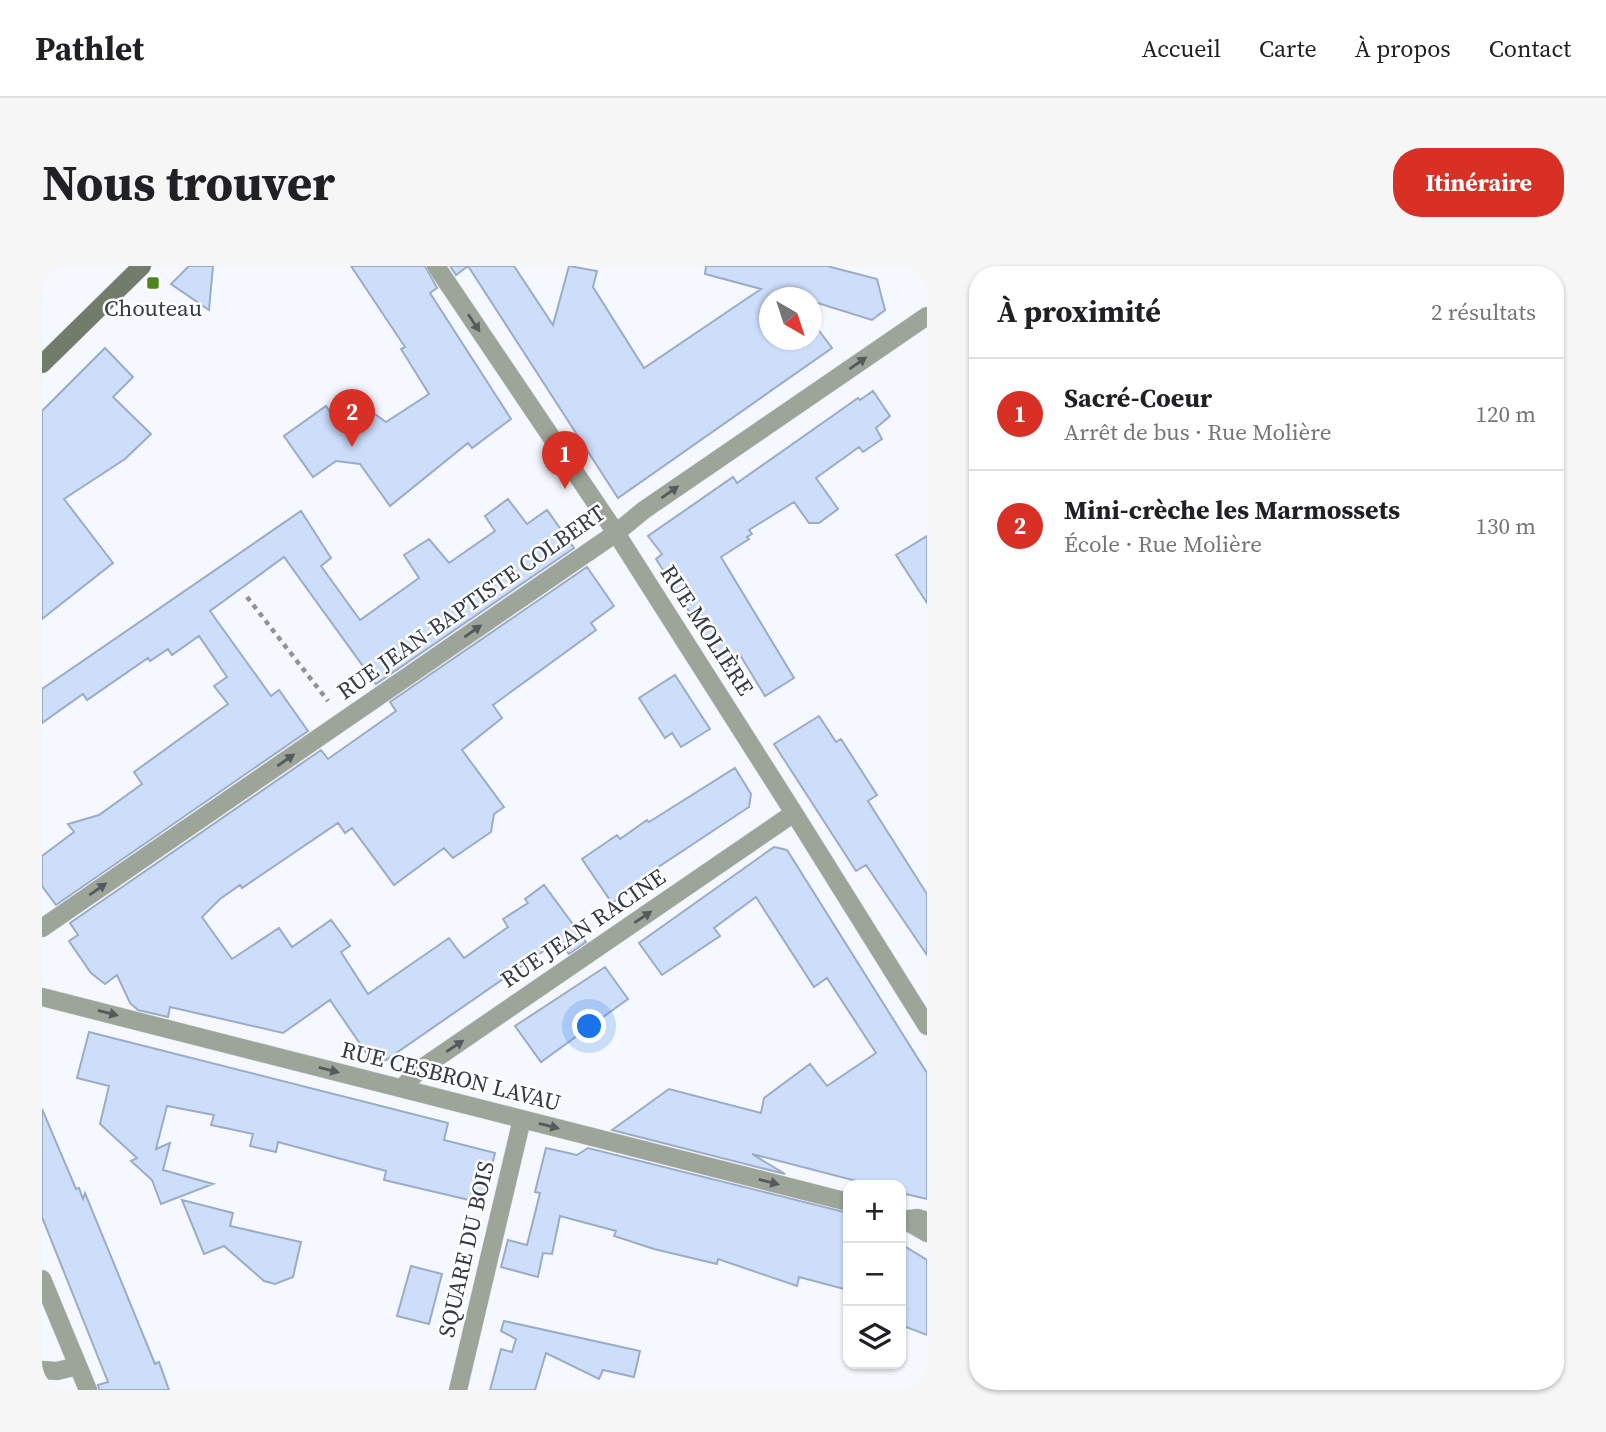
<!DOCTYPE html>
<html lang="fr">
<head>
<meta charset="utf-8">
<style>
  body { margin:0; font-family:"Source Serif 4",serif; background:#f6f6f6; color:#202124 }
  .controls { position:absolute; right:21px; bottom:21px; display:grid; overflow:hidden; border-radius:14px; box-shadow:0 2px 5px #0004 }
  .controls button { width:63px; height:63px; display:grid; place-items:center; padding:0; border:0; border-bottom:2px solid #e0e0e0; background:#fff; color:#202124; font:35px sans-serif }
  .compass { position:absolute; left:717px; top:21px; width:63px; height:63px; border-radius:50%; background:#fff; box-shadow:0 2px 5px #0004; rotate:141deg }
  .you { position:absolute; left:548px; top:761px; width:24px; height:24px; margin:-18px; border:5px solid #fff; border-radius:50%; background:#1a73e8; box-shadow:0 0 0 10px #1a73e833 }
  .badge { display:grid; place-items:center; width:46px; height:46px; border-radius:50%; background:#d93025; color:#fff; font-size:23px; font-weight:700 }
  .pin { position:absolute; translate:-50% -58px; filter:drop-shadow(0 2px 4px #0008) }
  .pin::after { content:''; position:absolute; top:37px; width:24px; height:21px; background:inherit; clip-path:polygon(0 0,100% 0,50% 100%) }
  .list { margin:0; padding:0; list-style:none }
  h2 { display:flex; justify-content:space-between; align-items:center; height:91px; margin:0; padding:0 28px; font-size:30px }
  h2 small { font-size:23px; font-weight:400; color:#757577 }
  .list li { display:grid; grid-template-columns:46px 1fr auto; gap:21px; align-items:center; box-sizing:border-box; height:112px; padding:0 28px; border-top:2px solid #e0e0e0 }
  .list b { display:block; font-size:26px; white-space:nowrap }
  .list p { margin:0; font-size:23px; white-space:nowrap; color:#757577 }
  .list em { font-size:23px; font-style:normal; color:#757577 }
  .icon { flex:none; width:38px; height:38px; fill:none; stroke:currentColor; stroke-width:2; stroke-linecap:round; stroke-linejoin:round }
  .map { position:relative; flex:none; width:885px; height:1124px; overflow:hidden; border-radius:28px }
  header { display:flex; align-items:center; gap:42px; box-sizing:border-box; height:98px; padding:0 35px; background:#fff; border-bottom:2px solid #e0e0e0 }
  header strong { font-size:33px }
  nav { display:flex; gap:38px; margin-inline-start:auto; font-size:24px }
  .intro { display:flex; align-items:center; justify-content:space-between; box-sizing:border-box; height:168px; padding:0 42px }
  h1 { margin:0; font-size:49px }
  .button { padding:18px 32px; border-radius:28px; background:#d93025; color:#fff; font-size:24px; font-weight:700 }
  main { display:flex; gap:42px; padding:0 42px }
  aside { flex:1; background:#fff; border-radius:28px; box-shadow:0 2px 5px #0004 }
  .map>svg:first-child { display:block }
  .building { fill:#cddefb; stroke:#9bacc7; stroke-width:2 }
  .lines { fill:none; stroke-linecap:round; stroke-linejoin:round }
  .lane-casing { stroke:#d2d6dd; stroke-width:19 }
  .street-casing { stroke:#d2d6dd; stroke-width:19 }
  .secondary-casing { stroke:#d2d6dd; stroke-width:19 }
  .path { stroke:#8e929b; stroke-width:4.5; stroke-dasharray:5 5; stroke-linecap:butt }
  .lane { stroke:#9da598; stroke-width:18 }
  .street { stroke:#9da598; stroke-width:18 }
  .secondary { stroke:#717c6a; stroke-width:18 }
  .oneway { fill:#545a5f }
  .poi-dot { fill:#4f851c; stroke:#fff; stroke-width:2.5 }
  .labels { text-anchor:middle; stroke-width:5; stroke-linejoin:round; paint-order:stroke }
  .poi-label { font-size:23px; fill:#343a46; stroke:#fff }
  .street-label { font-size:23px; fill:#343a46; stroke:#fff }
</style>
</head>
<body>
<header>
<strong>Pathlet</strong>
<nav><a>Accueil</a><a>Carte</a><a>À propos</a><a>Contact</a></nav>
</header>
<div class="intro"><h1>Nous trouver</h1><a class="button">Itinéraire</a></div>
<main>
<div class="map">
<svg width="885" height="1124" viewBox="0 0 885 1124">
  <rect width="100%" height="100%" fill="#f5f8fe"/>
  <path class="building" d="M147,0H171L167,44L129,18Z
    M309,0H383L395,22L388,27L469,153L430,182L426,177L348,240L318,198L294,195L271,211L242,170L284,140L288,146L307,140L323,141L344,156L387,128L359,83L363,81Z
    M408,0H472L511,59L527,0L555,5L551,21L602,102L719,23L663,8L664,0H785L835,13L843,44L830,54L769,35V32L751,30L753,32H727V74H769V54L790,82L576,232L426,0L414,9Z
    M63,82L91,111L71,131L109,168L83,193L22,233L71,297L0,353V145Z
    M831,125L848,150L834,162L840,173L821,186L817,181L774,212L796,243L777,257H767L752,236L707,264L710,268L705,271L707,273L679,291L752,412L723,430L698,389L681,399L614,293L620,288L606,270L691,211L695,217L816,132L818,134Z
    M466,233L485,258L505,244L532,282L334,418L242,291L168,345L229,430L237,424L266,465L14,639L0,620V590L32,566L26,558L57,549L100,518L92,506L186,438L172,420L185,411L157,370L130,389L126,383L108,395L106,392L45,434L41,428L0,457V423L259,245L289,292L279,300L318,354L377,312L362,289L387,273L407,297L453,265L443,250Z
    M885,270V337L854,289Z
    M545,301L572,340L549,357L554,364L451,439L460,452L420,484L462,541L452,548L449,566L411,592L402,582L352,619L310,562L303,567L296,557L200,622L198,619L178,633L160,651L190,693L237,662L250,681L289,654L308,680L299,686L326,728L407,672L422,692L466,661L461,653L486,637L483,633L502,619L544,676L527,688L516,675L334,801L288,734L241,767L128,741L126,751L96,744L88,737L75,709L63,718L49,707L27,675L36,669L28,657L279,484L286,493L354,445L348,436Z
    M633,409L668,463L639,481L630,467L623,472L597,432Z
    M777,450L794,476L799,473L835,529L826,535L885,628V689L824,599L814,605L732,478Z
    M693,502L709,528L707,541L615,602L617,604L570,637L540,593L575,569L578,573L605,554L607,556Z
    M732,581L745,584L885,807V933L859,927V919H830L710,888L743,908L570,864L627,823L719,847L722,832L768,798L785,820L834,787L785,712L772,721L714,631L672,662L678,670L620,709L597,677Z
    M563,701L586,733L499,796L473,760Z
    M47,766L406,857L402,874L453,887L440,937L342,914L344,905L236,876L234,886L208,880L211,868L169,859L172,849L125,840L114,883L128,877L121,904L171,918L119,938L110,914L89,895L95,892L58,858L67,820L35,812Z
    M0,843L34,923L37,922L41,933L43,927L113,1098L117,1096L127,1124H57L56,1119L66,1116L0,951Z
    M504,882L535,889L546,882L806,947V1024L757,1011L755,1020L676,993L675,998L612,983L572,970L574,965L518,950L510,988L501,987L496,1011L459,1001L466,974L485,979L498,927L493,926Z
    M140,934L191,947L188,960L259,976L251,1011L233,1018L222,1015L182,980L162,988Z
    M859,978L885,994V1069L859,1059Z
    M369,1000L400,1008L387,1058L355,1050Z
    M462,1055L598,1085L592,1111L561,1104L557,1113L504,1087L493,1124H448L459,1083L470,1086L474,1073L459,1065Z"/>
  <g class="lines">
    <g class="lane-casing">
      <path id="lane" d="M861,954L876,952L885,955"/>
    </g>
    <g class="street-casing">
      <path id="street" d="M394,0L574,267L752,547L885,760
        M882,0L885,1
        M0,662L574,267L602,244L885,50
        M0,731L806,936
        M360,822L377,804L752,547
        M859,952L885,967
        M0,1013L46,1124
        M0,1104L15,1105L36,1100
        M416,1124L480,853"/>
    </g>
    <g class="secondary-casing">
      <path id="secondary" d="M0,98L100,0"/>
    </g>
    <path class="path" d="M205,331L286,435"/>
    <use href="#lane" class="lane"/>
    <use href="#street" class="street"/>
    <use href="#secondary" class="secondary"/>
  </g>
  <defs><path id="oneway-solid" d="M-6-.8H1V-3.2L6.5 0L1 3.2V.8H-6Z" transform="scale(1.75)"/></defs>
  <g class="oneway">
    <use href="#oneway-solid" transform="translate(432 57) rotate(56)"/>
    <use href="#oneway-solid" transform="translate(816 97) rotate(-35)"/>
    <use href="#oneway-solid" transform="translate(628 226) rotate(-35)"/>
    <use href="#oneway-solid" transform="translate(431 365) rotate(-35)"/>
    <use href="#oneway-solid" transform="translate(244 494) rotate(-35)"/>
    <use href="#oneway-solid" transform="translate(56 623) rotate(-35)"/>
    <use href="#oneway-solid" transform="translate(601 651) rotate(-34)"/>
    <use href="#oneway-solid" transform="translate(66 747) rotate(14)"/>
    <use href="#oneway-solid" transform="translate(413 780) rotate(-34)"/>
    <use href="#oneway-solid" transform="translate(287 804) rotate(14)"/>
    <use href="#oneway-solid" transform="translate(507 860) rotate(14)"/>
    <use href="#oneway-solid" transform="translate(727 916) rotate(14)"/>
  </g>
  <rect class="poi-dot" x="104" y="10" width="14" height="14" rx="3.5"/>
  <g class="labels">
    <g class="poi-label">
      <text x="111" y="50">Chouteau</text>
    </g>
    <g class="street-label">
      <text transform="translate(429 336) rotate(-35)" y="8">RUE JEAN-BAPTISTE COLBERT</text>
      <text transform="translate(665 364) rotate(57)" y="8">RUE MOLIÈRE</text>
      <text transform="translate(541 662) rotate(-34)" y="8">RUE JEAN RACINE</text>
      <text transform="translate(409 810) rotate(14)" y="8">RUE CESBRON LAVAU</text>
      <text transform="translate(424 983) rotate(-77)" y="8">SQUARE DU BOIS</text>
    </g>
  </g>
</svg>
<div class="controls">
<button>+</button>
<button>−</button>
<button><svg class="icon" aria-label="layers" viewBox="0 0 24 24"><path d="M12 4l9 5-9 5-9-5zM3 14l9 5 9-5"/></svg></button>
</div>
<svg class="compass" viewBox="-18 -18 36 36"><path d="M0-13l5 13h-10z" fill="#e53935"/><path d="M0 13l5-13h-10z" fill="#757577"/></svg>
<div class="you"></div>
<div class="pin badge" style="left:523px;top:223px">1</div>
<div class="pin badge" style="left:310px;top:181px">2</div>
</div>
<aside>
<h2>À proximité<small>2 résultats</small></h2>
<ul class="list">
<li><span class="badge">1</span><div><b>Sacré-Coeur</b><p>Arrêt de bus · Rue Molière</p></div><em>120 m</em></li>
<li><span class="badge">2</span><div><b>Mini-crèche les Marmossets</b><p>École · Rue Molière</p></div><em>130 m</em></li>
</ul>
</aside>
</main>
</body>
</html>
